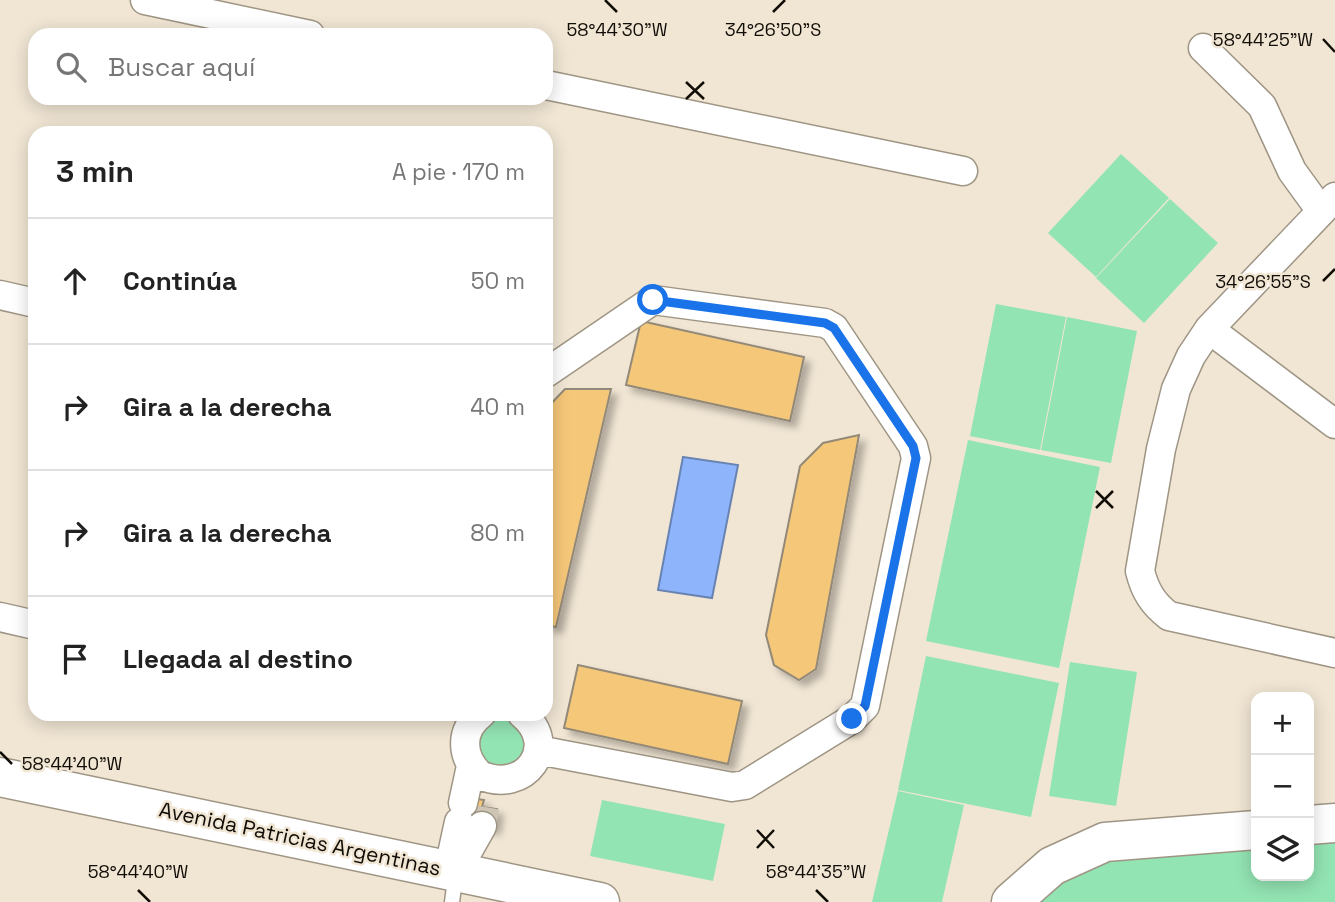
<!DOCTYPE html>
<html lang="es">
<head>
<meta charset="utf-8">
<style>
  body { margin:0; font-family:"Space Grotesk",sans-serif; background:#f2f2f2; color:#222 }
  .controls { position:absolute; right:21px; bottom:21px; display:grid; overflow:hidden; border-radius:14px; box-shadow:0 4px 18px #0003 }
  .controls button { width:63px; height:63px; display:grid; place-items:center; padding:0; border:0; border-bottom:2px solid #e0e0e0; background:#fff; color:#222; font:35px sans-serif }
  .stop { position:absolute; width:21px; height:21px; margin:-16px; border:5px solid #1a73e8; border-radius:50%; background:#fff }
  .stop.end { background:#1a73e8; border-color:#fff; box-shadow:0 2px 7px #0008 }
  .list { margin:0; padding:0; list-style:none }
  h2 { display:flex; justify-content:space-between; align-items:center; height:91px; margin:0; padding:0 28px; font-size:30px }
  h2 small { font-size:23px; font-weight:400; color:#767676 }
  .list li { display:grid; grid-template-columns:46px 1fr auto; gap:21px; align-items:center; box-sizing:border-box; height:126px; padding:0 28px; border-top:2px solid #e0e0e0 }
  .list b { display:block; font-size:26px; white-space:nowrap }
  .list em { font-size:23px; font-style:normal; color:#767676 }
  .icon { flex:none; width:38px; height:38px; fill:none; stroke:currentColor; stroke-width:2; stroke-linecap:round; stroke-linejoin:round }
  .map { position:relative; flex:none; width:1335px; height:902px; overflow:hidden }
  .search { position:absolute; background:#fff; box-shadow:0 4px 18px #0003; left:28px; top:28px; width:525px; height:77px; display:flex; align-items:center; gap:18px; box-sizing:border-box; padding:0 24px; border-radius:21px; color:#767676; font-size:26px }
  .panel { position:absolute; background:#fff; box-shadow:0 4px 18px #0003; left:28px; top:126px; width:525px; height:595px; border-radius:21px }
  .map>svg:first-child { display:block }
  .green { fill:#93e4b3 }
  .water { fill:#8eb5fb; stroke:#6883b2; stroke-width:2 }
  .building { fill:#f5c779; stroke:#938978; stroke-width:2; filter:url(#shadow) }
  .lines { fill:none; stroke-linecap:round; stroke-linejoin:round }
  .street-tunnel { stroke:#cfc5b5; stroke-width:28; stroke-dasharray:28 14; stroke-linecap:butt }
  .lane-casing { stroke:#9f9584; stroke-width:17 }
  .street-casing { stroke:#9f9584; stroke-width:31 }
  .secondary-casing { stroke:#9f9584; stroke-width:41 }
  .lane { stroke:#fff; stroke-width:14 }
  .street { stroke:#fff; stroke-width:28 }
  .secondary { stroke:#fff; stroke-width:38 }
  .route { stroke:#1a73e8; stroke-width:9 }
  .ticks { fill:none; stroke:#110d07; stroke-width:2.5 }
  .labels { text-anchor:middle; stroke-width:5; stroke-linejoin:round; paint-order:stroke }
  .street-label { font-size:21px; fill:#110d07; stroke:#f1e6d4 }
  .ticks-label { font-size:18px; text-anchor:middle; fill:#110d07; stroke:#f1e6d4; stroke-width:5; stroke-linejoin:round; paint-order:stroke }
</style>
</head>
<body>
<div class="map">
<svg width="1335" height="902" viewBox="0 0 1335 902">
  <defs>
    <filter id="shadow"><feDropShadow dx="6" dy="6" stdDeviation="3.5" flood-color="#0004"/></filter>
  </defs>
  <rect width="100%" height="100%" fill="#f1e6d4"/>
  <path class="green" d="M1121,154L1169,198L1096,277L1048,233Z
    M1170,199L1218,243L1144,323L1096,278Z
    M996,304L1066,317L1040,450L970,436Z
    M1067,317L1137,331L1111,463L1041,450Z
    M968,440L1100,467L1059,668L926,641Z
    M926,656L1059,683L1031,817L898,790Z
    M1070,662L1137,672L1116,806L1049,796Z
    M477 743a25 25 0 1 1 50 0a25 25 0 1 1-50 0Z
    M898,791L964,805L942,902H872Z
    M602,800L725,824L713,881L590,856Z
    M1335,831V902H1038C1079,848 1193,848 1256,841V876H1309V834Z"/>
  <path class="water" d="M683,457L738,465L712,598L658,590Z"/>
  <path class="building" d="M641,321L804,357L790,421L626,385Z
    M565,389H611L556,627L546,625V409Z
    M859,435L816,669L799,680L774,665L766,635L800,466L823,443Z
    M578,665L742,701L728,764L564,728Z
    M470,798L484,800L482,807L497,809L494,828L449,820L452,801Z
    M470,798L484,800L482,807L497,809L494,828L449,820L452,801Z"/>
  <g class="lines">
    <path class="street-tunnel" d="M482,826L485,807"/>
    <g class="lane-casing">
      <path id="lane" d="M452,902L456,872"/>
    </g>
    <g class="street-casing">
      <path id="street" d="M145,0L310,35
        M1203,48L1262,106L1292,171L1321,211
        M546,85L963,171
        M1335,197L1209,329L1191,356L1176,389L1161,449L1140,571C1145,591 1153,604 1169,616L1335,653
        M0,295L35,303
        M1209,329L1335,424
        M0,617L35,625
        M481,714C459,731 461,757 480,775C525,795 561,746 522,714
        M538,750L732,787L745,785L852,719L865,706L916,458L913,446L834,328L825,323L653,300L546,373
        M463,803L471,766
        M449,868L459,822
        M456,872L482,826"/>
    </g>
    <g class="secondary-casing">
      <path id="secondary" d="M0,777L600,902
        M1309,825L1335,823
        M1011,902L1052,866L1105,842L1256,830"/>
    </g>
    <use href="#lane" class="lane"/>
    <use href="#street" class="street"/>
    <use href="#secondary" class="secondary"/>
  </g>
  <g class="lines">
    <path class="route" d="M653,300L825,323L834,328L913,446L916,458L865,706L852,719"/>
  </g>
  <path class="ticks" d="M605,0L617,12M773,12L785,0M1323,39L1335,52M686,82L704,99M686,99L704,82M1323,281L1335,269M1096,491L1113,508M1096,508L1113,491M0,752L12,764M757,830L774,848M757,848L774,830M138,890L150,902M816,890L828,902"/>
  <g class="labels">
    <g class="street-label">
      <text transform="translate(300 839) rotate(12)" y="7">Avenida Patricias Argentinas</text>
    </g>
  </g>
  <g class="ticks-label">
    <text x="617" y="36">58°44'30"W</text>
    <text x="773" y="36">34°26'50"S</text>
    <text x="1263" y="46">58°44'25"W</text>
    <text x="1263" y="288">34°26'55"S</text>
    <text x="72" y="770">58°44'40"W</text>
    <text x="138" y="878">58°44'40"W</text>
    <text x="816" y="878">58°44'35"W</text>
  </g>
</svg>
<div class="controls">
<button>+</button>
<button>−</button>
<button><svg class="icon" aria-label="layers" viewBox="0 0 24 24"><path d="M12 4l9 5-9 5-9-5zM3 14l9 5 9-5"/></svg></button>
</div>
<div class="stop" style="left:653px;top:300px"></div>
<div class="stop end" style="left:852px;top:719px"></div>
<div class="search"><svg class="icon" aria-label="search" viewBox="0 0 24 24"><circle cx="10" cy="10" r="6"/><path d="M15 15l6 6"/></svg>Buscar aquí</div>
<section class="panel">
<h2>3 min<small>A pie · 170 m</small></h2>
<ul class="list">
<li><svg class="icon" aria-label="ahead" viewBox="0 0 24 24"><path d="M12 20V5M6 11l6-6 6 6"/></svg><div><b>Continúa</b></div><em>50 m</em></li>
<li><svg class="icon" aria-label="right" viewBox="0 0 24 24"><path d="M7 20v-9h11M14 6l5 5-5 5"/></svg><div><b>Gira a la derecha</b></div><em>40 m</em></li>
<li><svg class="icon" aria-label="right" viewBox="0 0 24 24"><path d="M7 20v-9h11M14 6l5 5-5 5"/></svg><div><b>Gira a la derecha</b></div><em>80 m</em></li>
<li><svg class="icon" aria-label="arrive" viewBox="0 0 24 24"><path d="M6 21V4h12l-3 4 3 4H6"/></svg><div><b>Llegada al destino</b></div></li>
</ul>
</section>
</div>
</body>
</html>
